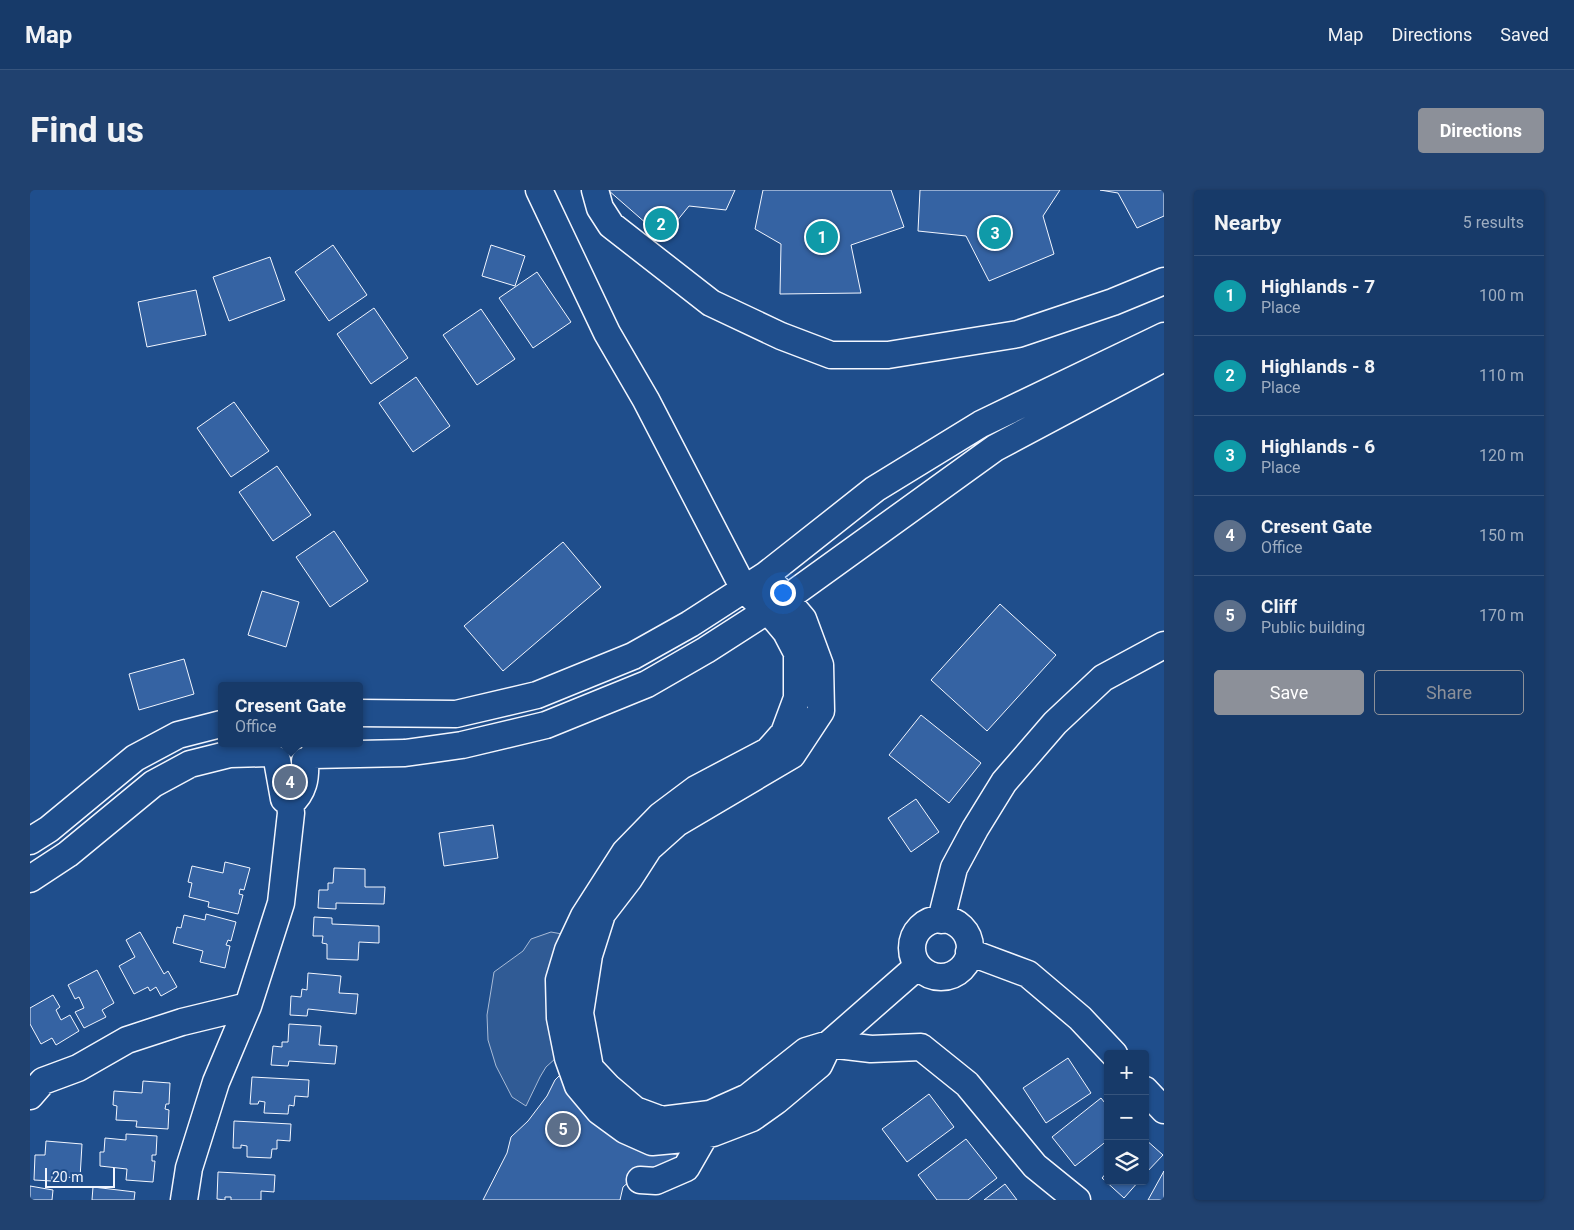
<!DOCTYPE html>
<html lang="en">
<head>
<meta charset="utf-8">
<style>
  body { margin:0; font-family:Roboto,sans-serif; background:#20416f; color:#f1f3f6 }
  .controls { position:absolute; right:15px; bottom:15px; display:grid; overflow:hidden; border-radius:5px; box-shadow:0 1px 4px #0004 }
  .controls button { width:45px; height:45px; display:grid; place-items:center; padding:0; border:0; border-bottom:1px solid #36547d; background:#173a69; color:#f1f3f6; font:25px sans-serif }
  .scale { position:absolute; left:15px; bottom:12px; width:70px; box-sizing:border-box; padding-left:5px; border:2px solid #f2f6ff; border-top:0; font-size:14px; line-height:18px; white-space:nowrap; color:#f2f6ff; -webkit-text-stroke:4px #1f4e8c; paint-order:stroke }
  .you { position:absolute; left:752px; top:402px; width:18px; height:18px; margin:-12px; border:4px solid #fff; border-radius:50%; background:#1a73e8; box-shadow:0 0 0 8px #1a73e833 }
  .badge { display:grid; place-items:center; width:32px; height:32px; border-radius:50%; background:#8c9099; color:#fff; font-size:16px; font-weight:700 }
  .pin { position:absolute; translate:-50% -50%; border:2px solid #fff; box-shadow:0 1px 5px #0006 }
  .popup { position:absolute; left:188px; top:492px; width:145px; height:65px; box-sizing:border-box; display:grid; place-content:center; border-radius:5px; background:#173a69; filter:drop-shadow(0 1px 4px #0005); font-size:16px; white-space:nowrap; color:#9eadc0 }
  .popup b { font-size:19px; color:#f1f3f6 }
  .popup::after { content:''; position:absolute; left:50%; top:100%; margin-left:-10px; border:10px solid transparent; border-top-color:#173a69 }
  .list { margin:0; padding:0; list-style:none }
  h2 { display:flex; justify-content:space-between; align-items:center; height:65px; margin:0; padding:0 20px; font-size:21px }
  h2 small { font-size:16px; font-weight:400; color:#9eadc0 }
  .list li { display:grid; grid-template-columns:32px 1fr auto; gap:15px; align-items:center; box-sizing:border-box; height:80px; padding:0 20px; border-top:1px solid #36547d }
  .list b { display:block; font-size:19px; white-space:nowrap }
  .list p { margin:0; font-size:16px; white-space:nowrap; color:#9eadc0 }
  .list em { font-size:16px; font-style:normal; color:#9eadc0 }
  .actions { display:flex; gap:10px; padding:15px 20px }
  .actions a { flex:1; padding:11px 0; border:1px solid #8c9099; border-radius:5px; text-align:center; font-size:18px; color:#8c9099 }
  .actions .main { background:#8c9099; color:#fff }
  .icon { flex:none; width:28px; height:28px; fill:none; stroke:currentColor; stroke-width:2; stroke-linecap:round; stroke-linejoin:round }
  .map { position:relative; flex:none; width:1134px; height:1010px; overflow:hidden; border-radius:5px }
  header { display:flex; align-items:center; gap:30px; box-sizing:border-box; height:70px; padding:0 25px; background:#173a69; border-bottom:1px solid #36547d }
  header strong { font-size:24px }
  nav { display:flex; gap:28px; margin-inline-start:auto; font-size:18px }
  .intro { display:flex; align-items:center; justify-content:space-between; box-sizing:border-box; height:120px; padding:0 30px }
  h1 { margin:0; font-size:35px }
  .button { padding:12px 22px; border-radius:5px; background:#8c9099; color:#fff; font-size:18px; font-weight:700 }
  main { display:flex; gap:30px; padding:0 30px }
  aside { flex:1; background:#173a69; border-radius:5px; box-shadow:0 1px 4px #0004 }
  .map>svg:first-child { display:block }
  .parking { fill:#305b95; stroke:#a8bbd7 }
  .building { fill:#3563a3; stroke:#f2f6ff }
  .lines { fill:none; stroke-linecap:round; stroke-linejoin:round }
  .minor-casing { stroke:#f2f6ff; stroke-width:29 }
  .minor { stroke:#1f4e8c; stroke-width:26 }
</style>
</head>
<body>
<header>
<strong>Map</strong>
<nav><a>Map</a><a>Directions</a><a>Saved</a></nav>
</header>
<div class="intro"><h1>Find us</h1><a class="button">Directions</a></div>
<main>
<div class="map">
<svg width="1134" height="1010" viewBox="0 0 1134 1010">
  <rect width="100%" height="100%" fill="#1f4e8c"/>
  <path class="parking" d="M521,742L532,744L526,868L516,877L510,887L496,916L482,907L466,876L458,850L457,825L464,782L493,761L501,749Z"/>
  <path class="building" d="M578,0H705L696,20L659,16L633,48Z
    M733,0H861L874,37L821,55L831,103L750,104L751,54L725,39Z
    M890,0H1030L1013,26L1024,64L959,91L936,46L888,41Z
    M1070,0H1134V26L1107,38L1088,3Z
    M303,55L337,105L299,131L265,82Z
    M461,55L495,66L485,96L452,86Z
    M240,67L255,110L199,131L183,87Z
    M507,82L541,132L503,158L469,108Z
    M166,100L176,145L117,157L108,112Z
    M344,118L378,168L341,194L307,144Z
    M451,119L485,169L447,195L413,145Z
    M386,187L420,236L383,262L349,213Z
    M204,212L239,261L201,287L167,238Z
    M247,276L281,325L243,351L209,302Z
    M304,341L338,391L300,417L266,367Z
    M533,352L571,397L473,481L434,436Z
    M232,401L269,412L256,457L218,445Z
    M970,414L1026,465L957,541L901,490Z
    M154,469L164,504L109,520L99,484Z
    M891,525L951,573L919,613L859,565Z
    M886,609L909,642L881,662L858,628Z
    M463,635L468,668L414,676L409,643Z
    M195,672L220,678L214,700L210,699L209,704L213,705L208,724L178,717L179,712L159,707L162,693L158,692L162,676L193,683Z
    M304,678L335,679V697H355L354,714L306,713V719L288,718L289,700H298V693H303Z
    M176,724L206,732L201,751L198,750L196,755L200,756L195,778L170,772L173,761L143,753L147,737L151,738L154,725L175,730Z
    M284,727L302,728V734L349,736V753L329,752L328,770L297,769V754L292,753L293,746H283Z
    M110,742L134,784L138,781L147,797L131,806L126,797L120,801L118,797L104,804L89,776L105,767L96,750Z
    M67,780L84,813L72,820L76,827L54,838L45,822L54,818L49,807L45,809L38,795Z
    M278,783L311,786L309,803L328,804L326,824L278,819L277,826L260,825L261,806L271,807L272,799L277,800Z
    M23,805L30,817L26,820L31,830L40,825L49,841L26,855L22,848L11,854L0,834V818Z
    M259,834L291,836L289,855L307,856L305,874L259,871L258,876L241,875L243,856L252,857V852H258Z
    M1038,868L1061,903L1016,933L993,898Z
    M532,883L650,962L639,977L609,983L593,997L590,1010H453L477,963L481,947L498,931L517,906L525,890Z
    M222,887L279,890L278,907L265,906L264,916L259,915L258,924L234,923L235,912L229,911L228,914H220Z
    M113,891L140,893L139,914H136L135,919L139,920L138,939L106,937L107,931L86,930L87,916L83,915L84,901L112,903Z
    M899,904L924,937L877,972L852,939Z
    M1071,908L1078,917V950L1045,976L1022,947Z
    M204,931L261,934L260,951L247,950V959H242L241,968L217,967V956L211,955V958H203Z
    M96,944L127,946L126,965H122V971H125L123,992L96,990L97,979L70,976V962H74L75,948L96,950Z
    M936,949L967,988L938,1010H907L888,985Z
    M1115,949L1133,965L1115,984Z
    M16,951L52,954L50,988L35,987V983L22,982V991L4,990L5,965H15Z
    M1078,981V991H1109L1094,1008L1072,988Z
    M1134,981V1010H1118Z
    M188,982L245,985L244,1002L231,1001V1010H201V1007H195V1010L187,1009Z
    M975,994L987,1010H954Z
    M0,996L23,1000L22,1010H0Z
    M63,997L105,1002L104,1010H62Z"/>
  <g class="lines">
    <g class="minor-casing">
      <path id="minor" d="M509,0L577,143L616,210L714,399L746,430L756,442L767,463V508L754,543L738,561L666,599L630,626L595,662L554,726L538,760L529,790L530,828L538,868L548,896L569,921L595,940L622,952L654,949L683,943L722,928L746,911L789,875L799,854L888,776
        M565,0L570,18L581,35L681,113L751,146L801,165H858L988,144L1083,112L1134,91
        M736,385L773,429L790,475L791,521L762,565L647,633L619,658L599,689L572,724L559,765L550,823L560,878L578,897L605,920L632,930L680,924L718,907L776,861L799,854L841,859L891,857L937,894L1005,976L1047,1010
        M329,523L426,524L507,505L603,466L660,434L736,385L845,299L951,234L1134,146
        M283,565L375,563L432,555L516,535L617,494L676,460L757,408L965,258L1134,168
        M260,614C274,602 276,588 275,571
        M0,651L19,639L105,568L148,545L191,534
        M0,689L38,664L123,594L160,574L200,564L239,563
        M882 758a29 29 0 1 1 58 0a29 29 0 1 1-58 0Z
        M911,730L924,678L945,639L974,592L1025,533L1073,488L1134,455
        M939,762L998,784L1050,828L1084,864
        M1115,900L1134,920
        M0,906L13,891L48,878L97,850L152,832L218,816
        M610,990L626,991L656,978L675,945
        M154,1010L159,978L186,892L218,816L251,713L261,623L260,614L254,609L247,570"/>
    </g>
    <use href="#minor" class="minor"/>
  </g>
</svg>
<div class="controls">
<button>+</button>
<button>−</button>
<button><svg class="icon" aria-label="layers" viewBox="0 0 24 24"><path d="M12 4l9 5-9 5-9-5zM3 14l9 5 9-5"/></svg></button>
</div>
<div class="scale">20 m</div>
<div class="you"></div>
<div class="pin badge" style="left:792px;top:47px;background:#0f9aa8">1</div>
<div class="pin badge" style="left:631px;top:34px;background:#0f9aa8">2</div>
<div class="pin badge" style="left:965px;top:43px;background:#0f9aa8">3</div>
<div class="pin badge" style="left:260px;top:592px;background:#5c6f8a">4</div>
<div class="popup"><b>Cresent Gate</b>Office</div>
<div class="pin badge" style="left:533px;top:939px;background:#5c6f8a">5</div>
</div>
<aside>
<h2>Nearby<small>5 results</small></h2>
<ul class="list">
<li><span class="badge" style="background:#0f9aa8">1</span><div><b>Highlands - 7</b><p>Place</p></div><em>100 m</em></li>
<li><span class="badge" style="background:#0f9aa8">2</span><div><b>Highlands - 8</b><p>Place</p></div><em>110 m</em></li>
<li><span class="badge" style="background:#0f9aa8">3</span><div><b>Highlands - 6</b><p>Place</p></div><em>120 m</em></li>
<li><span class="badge" style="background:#5c6f8a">4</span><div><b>Cresent Gate</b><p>Office</p></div><em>150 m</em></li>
<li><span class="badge" style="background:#5c6f8a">5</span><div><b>Cliff</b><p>Public building</p></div><em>170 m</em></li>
</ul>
<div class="actions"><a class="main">Save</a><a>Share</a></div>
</aside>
</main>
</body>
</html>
